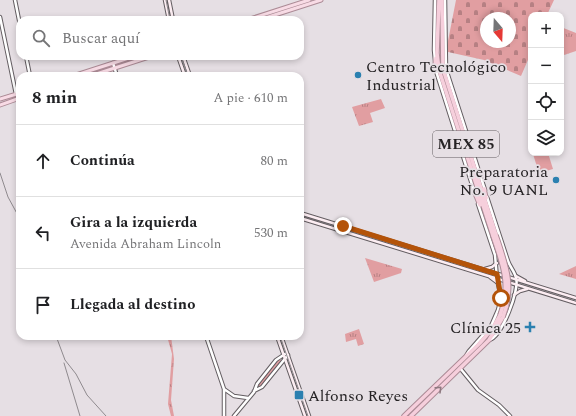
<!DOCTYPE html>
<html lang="es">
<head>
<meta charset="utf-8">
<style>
  body { margin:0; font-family:Spectral,serif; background:#f6f6f6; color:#202124 }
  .controls { position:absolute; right:12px; top:12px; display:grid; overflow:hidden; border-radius:8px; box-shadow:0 2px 6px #0003 }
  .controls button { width:36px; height:36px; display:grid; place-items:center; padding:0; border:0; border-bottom:1px solid #e0e0e0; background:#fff; color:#202124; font:20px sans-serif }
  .compass { position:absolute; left:480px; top:12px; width:36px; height:36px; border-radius:50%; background:#fff; box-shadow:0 2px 6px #0003; rotate:161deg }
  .stop { position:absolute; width:12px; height:12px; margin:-9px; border:3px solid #b45309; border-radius:50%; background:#fff }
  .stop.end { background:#b45309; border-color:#fff; box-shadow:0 1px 4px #0008 }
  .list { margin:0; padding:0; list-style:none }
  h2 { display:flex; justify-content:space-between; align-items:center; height:52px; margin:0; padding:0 16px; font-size:17px }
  h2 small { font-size:13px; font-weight:400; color:#757577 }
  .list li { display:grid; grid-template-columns:26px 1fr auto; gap:12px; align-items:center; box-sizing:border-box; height:72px; padding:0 16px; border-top:1px solid #e0e0e0 }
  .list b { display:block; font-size:15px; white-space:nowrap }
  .list p { margin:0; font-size:13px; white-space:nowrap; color:#757577 }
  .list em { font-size:13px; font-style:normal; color:#757577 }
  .icon { flex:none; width:22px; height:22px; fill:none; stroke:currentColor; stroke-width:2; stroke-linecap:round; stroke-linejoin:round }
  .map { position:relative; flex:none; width:576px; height:416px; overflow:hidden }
  .search { position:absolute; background:#fff; box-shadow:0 2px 6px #0003; left:16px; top:16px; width:288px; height:44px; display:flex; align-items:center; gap:10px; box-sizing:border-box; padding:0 14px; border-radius:12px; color:#757577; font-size:15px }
  .panel { position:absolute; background:#fff; box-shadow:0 2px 6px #0003; left:16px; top:72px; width:288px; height:268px; border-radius:12px }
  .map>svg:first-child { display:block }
  .grass { fill:url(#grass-tufts) }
  .cemetery { fill:url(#cemetery-stones); fill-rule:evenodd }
  .garden { fill:#e19ea1 }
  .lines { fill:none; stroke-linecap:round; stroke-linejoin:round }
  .tertiary-casing { stroke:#635d61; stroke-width:4.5 }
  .secondary-casing { stroke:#635d61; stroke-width:4.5 }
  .primary-casing { stroke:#ac8b96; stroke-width:5 }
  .trunk-casing { stroke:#ac8b96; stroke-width:5.5 }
  .tertiary { stroke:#fff; stroke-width:2.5 }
  .secondary { stroke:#fcedf2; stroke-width:2.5 }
  .primary { stroke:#f8dbe5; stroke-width:3 }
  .trunk { stroke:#f6cfdc; stroke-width:3.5 }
  .rail { stroke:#8f8a8e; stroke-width:1 }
  .trunk-bridge-casing { stroke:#ac8b96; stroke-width:5.5; stroke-linecap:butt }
  .trunk-bridge { stroke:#f6cfdc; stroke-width:3.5 }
  .oneway { stroke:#8e7980 }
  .route { stroke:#b45309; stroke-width:5 }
  .poi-dot { fill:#2b80b0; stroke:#e6dfe4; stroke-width:1.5 }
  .labels { text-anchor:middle; stroke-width:3.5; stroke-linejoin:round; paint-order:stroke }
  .shield { fill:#e6dfe4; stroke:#605b5e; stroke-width:1 }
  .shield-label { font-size:15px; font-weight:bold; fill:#262325 }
  .poi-label { font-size:16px; fill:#262325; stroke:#e6dfe4; text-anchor:start }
</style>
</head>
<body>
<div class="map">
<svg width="576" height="416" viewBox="0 0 576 416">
  <defs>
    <pattern id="grass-tufts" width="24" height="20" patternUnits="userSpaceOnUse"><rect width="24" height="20" fill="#e19ea1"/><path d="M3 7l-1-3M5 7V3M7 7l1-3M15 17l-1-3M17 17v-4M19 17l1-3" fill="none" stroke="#b68083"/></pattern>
    <pattern id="cemetery-stones" width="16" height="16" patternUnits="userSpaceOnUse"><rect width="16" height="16" fill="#e19ea1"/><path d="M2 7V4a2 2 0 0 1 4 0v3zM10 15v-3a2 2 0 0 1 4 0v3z" fill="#b68083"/></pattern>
  </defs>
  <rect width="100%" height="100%" fill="#e6dfe4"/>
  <path class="grass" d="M561,27L576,33V51L561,56Z
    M381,99L385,108L370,113L373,122L359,126L352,107Z
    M365,258L402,269L401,273L374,282Z
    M576,266V279L559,274Z
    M359,329L364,344L358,346L356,339L346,342L345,334Z
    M167,336H171L174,359L171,400L174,416H171L168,404L172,354Z
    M279,359L282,361L259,388L258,384Z"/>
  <path class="cemetery" d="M456,0H554L547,15H531V53L521,76L484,60L448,52L447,46ZM486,18H510V42H486Z"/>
  <path class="garden" d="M537,153H548L553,169L539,173L533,154Z"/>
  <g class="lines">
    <g class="tertiary-casing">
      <path id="tertiary" d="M15,0L20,25
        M435,0L434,50L436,71L475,194
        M445,0L446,69L485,190
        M0,17L16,94
        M26,56L30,76
        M113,63L117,76
        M487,197C494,218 501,240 508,261C510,267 515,272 516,278C520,289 502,337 489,340
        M206,336L224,389V416
        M466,356L469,351L491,326L498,310L501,298L497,279L495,255L478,204
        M460,368L478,390L499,405L510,416
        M224,389L234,396L248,398
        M254,391L262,387L288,355
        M234,416L254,392L257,384L276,360L285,354"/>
    </g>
    <g class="secondary-casing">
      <path id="secondary" d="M165,0L169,20
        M169,0L173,20
        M178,56L185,76
        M183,56L190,76
        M300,213L576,298
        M300,218L576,303
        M485,269L492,267L497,263
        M516,276L525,281
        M490,277L498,283
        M514,295L520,291L527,289
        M277,336L305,416
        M281,336L309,416"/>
    </g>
    <g class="primary-casing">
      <path id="primary" d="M247,20L309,0
        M259,20L321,0
        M73,76L135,56
        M90,76L152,56
        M0,99L20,93
        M0,105L20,98"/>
    </g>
    <g class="trunk-casing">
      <path id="trunk" d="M439,0L437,53L439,70L493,236
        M442,0L443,69L496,235
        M435,66L436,58
        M484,189L486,198
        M475,193L480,205
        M404,416L480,343L492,329L500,315
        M411,416L489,340L503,317"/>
    </g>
    <use href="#tertiary" class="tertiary"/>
    <use href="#secondary" class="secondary"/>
    <use href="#primary" class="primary"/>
    <use href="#trunk" class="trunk"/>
    <path class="rail" d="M166,0L170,20
      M181,56L188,76
      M0,173L8,197L20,219
      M56,336L65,360L76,374L87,395L106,416
      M280,336L308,416
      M64,363L80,416"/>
    <g class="trunk-bridge-casing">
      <path id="trunk-bridge" d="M496,235C506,265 515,287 503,317
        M493,236C503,265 511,285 500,315"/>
    </g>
    <use href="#trunk-bridge" class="trunk-bridge"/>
  </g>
  <defs><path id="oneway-chevron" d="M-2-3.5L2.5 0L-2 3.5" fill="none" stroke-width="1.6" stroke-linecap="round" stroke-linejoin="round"/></defs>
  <use class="oneway" href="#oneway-chevron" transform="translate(439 389) rotate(-44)"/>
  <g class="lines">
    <path class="route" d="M343,226L497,274L501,298"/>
  </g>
  <g class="poi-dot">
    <circle cx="358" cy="75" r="4"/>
    <circle cx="556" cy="180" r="4"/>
    <path d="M528 321h4v4h4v4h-4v4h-4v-4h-4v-4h4z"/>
    <rect x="294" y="390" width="10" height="10" rx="2"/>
  </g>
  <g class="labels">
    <rect class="shield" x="433" y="131" width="66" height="26" rx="3"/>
    <g class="shield-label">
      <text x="466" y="149">MEX 85</text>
    </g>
    <g class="poi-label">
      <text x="366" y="72">Centro Tecnológico<tspan x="366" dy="18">Industrial</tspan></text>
      <text x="548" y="177" text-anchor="end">Preparatoria<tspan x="548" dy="18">No. 9 UANL</tspan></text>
      <text x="521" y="333" text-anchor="end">Clínica 25</text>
      <text x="308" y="401">Alfonso Reyes</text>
    </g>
  </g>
</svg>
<div class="controls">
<button>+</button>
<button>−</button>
<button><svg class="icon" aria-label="locate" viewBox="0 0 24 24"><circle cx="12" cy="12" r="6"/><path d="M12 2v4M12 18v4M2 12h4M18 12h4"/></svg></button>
<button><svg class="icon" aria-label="layers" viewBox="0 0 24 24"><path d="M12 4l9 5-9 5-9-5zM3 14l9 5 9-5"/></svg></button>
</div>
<svg class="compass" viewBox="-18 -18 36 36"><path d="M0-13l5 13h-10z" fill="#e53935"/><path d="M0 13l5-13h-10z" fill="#757577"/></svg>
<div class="stop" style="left:501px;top:298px"></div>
<div class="stop end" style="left:343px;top:226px"></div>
<div class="search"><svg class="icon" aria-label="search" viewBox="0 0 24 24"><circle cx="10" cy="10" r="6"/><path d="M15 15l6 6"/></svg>Buscar aquí</div>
<section class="panel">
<h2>8 min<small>A pie · 610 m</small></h2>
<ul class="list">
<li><svg class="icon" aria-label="ahead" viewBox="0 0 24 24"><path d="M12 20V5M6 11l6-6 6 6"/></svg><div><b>Continúa</b></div><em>80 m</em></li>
<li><svg class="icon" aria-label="left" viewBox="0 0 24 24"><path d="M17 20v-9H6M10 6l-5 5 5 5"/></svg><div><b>Gira a la izquierda</b><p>Avenida Abraham Lincoln</p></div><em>530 m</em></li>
<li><svg class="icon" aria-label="arrive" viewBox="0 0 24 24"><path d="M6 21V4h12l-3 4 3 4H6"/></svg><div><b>Llegada al destino</b></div></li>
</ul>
</section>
</div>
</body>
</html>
